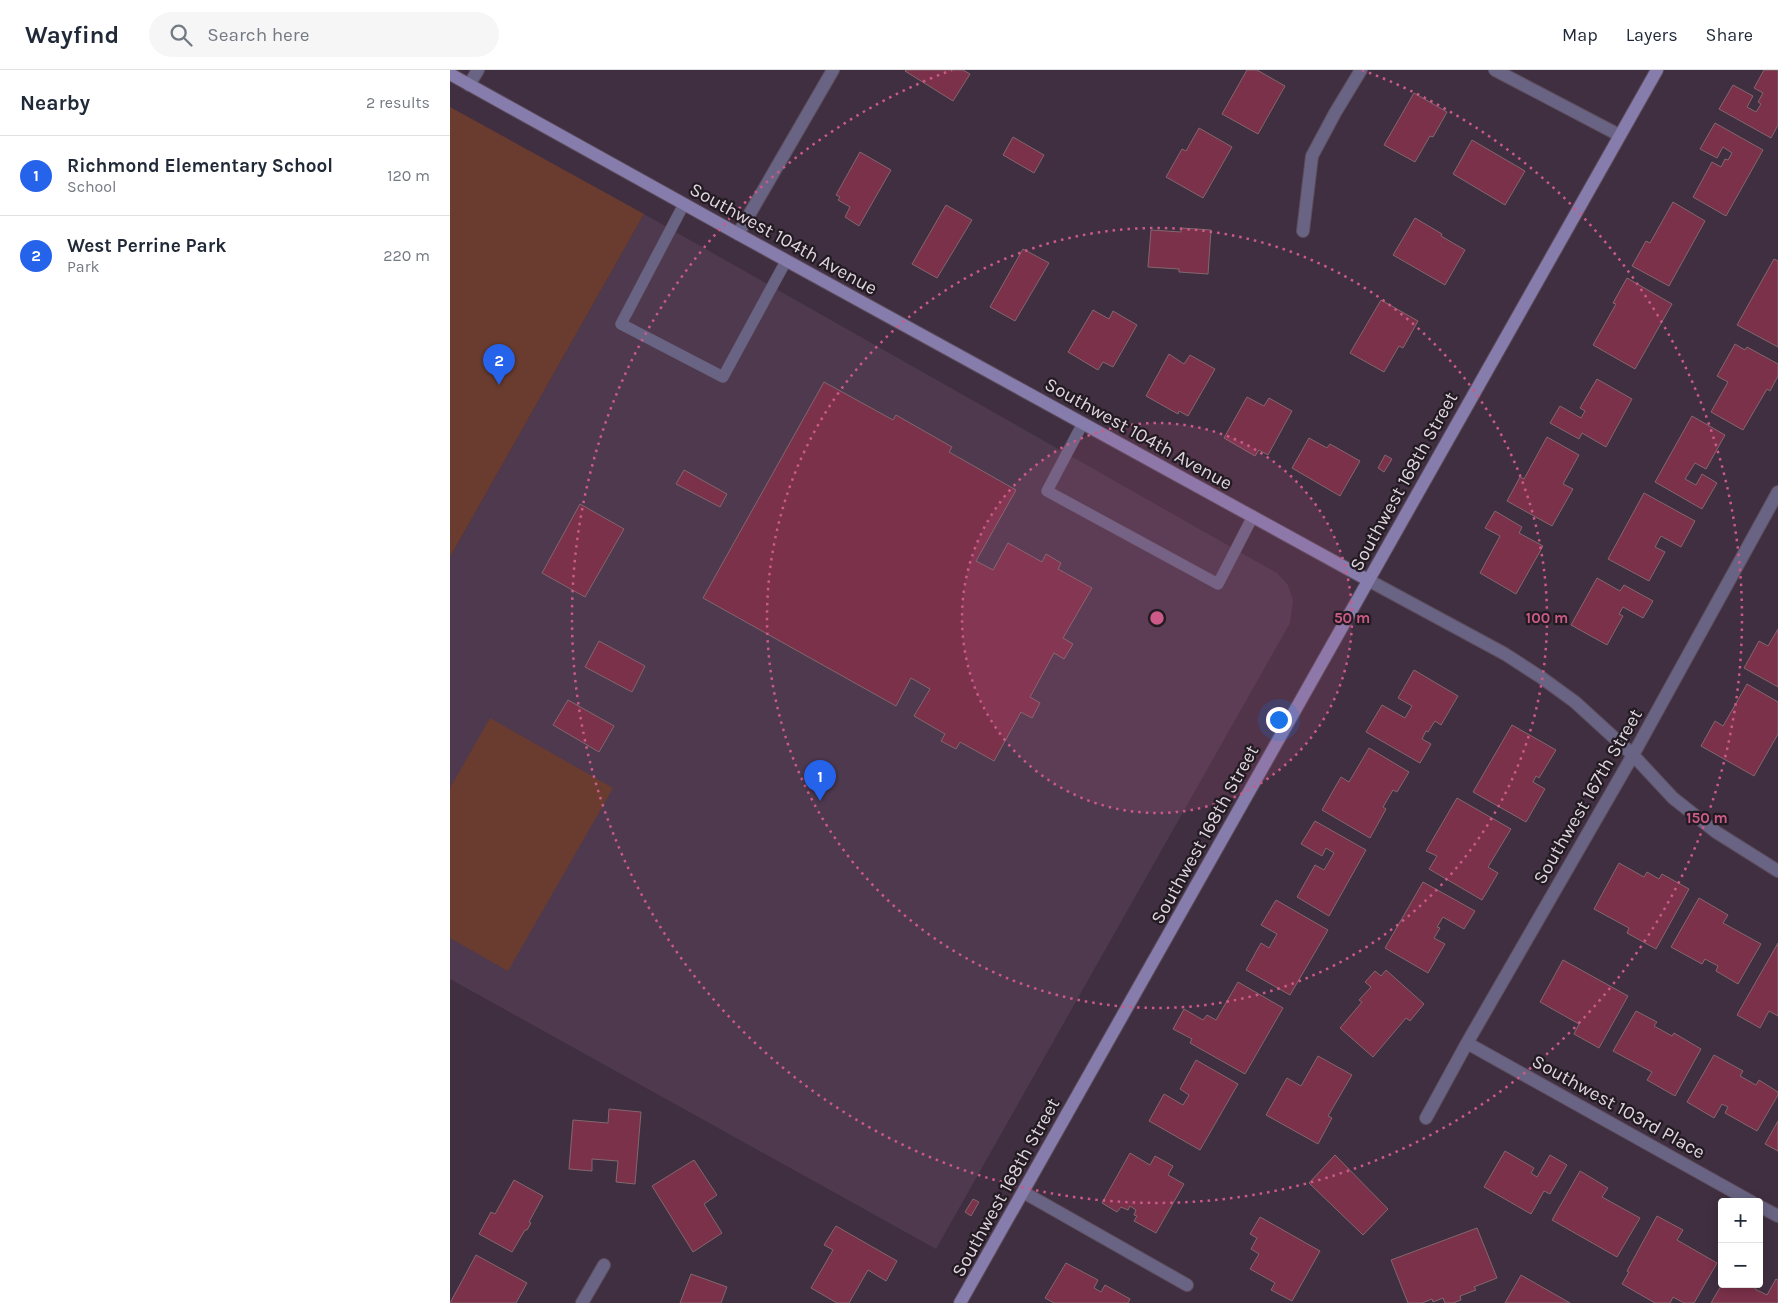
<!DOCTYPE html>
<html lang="en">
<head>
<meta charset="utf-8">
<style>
  body { margin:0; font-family:Karla,sans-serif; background:#f6f6f7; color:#1f2937 }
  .controls { position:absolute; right:15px; bottom:15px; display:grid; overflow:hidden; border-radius:5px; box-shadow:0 2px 12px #0003 }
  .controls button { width:45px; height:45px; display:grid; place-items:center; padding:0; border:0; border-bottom:1px solid #e0e1e3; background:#fff; color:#1f2937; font:25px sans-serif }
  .you { position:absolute; left:828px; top:649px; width:18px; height:18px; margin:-12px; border:4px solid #fff; border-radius:50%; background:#1a73e8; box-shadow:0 0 0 8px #1a73e833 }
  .badge { display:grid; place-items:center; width:32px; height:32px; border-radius:50%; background:#2563eb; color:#fff; font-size:16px; font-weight:700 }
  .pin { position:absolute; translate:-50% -41px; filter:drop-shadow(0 1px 2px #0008) }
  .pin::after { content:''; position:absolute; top:26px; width:18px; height:15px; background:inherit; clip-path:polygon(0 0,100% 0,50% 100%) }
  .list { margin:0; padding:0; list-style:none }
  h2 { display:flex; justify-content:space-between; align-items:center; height:65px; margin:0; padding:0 20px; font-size:21px }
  h2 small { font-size:16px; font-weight:400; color:#747a83 }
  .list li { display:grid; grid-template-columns:32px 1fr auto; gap:15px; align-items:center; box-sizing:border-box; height:80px; padding:0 20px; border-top:1px solid #e0e1e3 }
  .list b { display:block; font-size:19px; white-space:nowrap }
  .list p { margin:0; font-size:16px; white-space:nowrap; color:#747a83 }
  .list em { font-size:16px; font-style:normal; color:#747a83 }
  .icon { flex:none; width:28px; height:28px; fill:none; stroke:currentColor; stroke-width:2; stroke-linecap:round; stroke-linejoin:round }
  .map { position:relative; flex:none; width:1328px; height:1233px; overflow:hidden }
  header { display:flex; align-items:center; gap:30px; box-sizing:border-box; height:70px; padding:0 25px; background:#fff; border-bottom:1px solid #e0e1e3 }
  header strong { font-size:24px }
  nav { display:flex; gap:28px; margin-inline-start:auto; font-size:18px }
  .search { width:350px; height:45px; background:#f6f6f7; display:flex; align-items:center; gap:12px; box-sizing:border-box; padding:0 18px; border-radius:28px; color:#747a83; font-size:19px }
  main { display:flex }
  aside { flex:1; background:#fff }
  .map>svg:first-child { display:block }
  .built { fill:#4e394e }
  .green { fill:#6a3c2f }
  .building { fill:#7b314a; stroke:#82676d }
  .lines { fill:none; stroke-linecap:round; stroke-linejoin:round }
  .lane-casing { stroke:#5d4d5d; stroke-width:12 }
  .street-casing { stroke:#5d4d5d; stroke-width:14 }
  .secondary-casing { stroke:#5d4d5d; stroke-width:14 }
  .lane { stroke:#696483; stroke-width:11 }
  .street { stroke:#696483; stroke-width:12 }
  .secondary { stroke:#867dad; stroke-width:12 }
  .ring { fill:none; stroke:#cc5a89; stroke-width:2.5; stroke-dasharray:2.5 5 }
  .labels { text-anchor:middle; stroke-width:4.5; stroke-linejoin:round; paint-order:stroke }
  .street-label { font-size:19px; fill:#dfd4df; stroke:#221b22 }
  .centre { fill:#cc5a89; stroke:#221b22; stroke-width:2.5 }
  .ring-label { font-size:15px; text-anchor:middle; font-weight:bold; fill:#cc5a89; stroke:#221b22; stroke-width:4.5; stroke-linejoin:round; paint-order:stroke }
</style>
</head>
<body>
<header>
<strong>Wayfind</strong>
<div class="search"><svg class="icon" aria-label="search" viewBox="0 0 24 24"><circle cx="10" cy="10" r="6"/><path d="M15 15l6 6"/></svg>Search here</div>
<nav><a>Map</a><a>Layers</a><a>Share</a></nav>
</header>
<main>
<aside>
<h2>Nearby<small>2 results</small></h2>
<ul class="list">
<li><span class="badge">1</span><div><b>Richmond Elementary School</b><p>School</p></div><em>120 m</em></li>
<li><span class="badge">2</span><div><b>West Perrine Park</b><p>Park</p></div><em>220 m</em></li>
</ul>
</aside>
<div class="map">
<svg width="1328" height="1233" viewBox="0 0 1328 1233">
  <rect width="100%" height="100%" fill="#402f40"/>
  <path class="built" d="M194,144L827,503L838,515L843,530L840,553L486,1179L0,909V487Z"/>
  <path class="green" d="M0,37L194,144L0,487Z
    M40,648L163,718L58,901L0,868V718Z"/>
  <path class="building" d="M456,0H513L520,4L503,31L455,1Z
    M797,0H807L835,16L808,64L772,44Z
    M1314,0H1328V55L1321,68L1269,39L1283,15L1303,26L1297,37L1306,42L1311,34L1308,32L1313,23L1304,18Z
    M964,23L997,42L983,67L980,66L965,92L934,75Z
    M1265,53L1313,80L1276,146L1243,127L1262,92L1271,97L1275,89L1278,90L1282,83L1273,77L1267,88L1250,79Z
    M749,58L782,77L753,128L716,107L732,79L736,81Z
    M563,67L594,85L584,103L553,85Z
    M1022,70L1075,101L1055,135L1003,104Z
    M410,82L441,100L409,156L395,147L400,137L388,130L390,127L386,125Z
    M1223,132L1255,151L1219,216L1182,196L1196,171L1200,173Z
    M496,135L522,150L487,208L462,194Z
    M965,148L992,164L991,166L1015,180L995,215L943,185Z
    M731,158L761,160L758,204L729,202V199L698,197L701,160L731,162Z
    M573,179L599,193L565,251L540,237Z
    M1324,189L1328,191V277L1287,255Z
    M1177,208L1222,234L1185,299L1143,275L1166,234L1163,233Z
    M931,230L968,251L953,278L949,276L934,302L900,283Z
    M643,240L659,249L663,241L687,255L663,297L653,292L648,300L618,282Z
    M1285,274L1295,280L1297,277L1328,294V306L1320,321L1317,319L1293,360L1261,342L1278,312L1267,306Z
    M719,284L734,294L740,285L765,299L738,346L729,341L728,344L696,326Z
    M1147,309L1182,329L1156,377L1132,363L1129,369L1100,353L1110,336L1131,348L1135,341L1130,338Z
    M374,312L443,350L446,345L502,377L499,382L566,420L526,491L543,500L558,473L592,492L596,484L611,493L608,499L642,518L613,568L623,574L614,589L604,583L580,627L590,633L582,648L571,642L544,691L510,672L506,679L491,671L495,664L464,646L480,619L461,608L446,636L253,528Z
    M797,327L814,336L819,328L842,341L818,385L809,380L805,386L774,368Z
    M1242,346L1275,365L1256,399L1245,393L1235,409L1246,415L1252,404L1267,413L1252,439L1205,412Z
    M1097,367L1129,385L1113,414L1123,419L1102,456L1057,431L1070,407L1074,409Z
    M859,368L877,378L880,374L910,391L890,426L842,398Z
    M935,385L942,389L934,402L928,398Z
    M234,400L277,424L270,437L226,414Z
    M1194,423L1245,451L1231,477L1211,466L1205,477L1215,482L1199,511L1158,489Z
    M130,434L174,459L135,527L92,503Z
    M1045,441L1072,457L1069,463L1093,476L1066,524L1030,503L1050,466L1035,458Z
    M1147,508L1170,521L1174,515L1203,531L1193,548L1173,537L1169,544L1173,546L1157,575L1121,555Z
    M1328,559V617L1294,598L1309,571L1318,576Z
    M149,571L195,596L182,622L135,597Z
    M964,600L1008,626L991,655L985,651L978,662L976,661L972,669L981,674L970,693L916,662L932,635L955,648L962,636L948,628Z
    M1297,614L1328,632V664L1304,706L1251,676L1265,651L1273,656Z
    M118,630L164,656L149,682L103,655Z
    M1062,655L1106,680L1089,708L1086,706L1083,712L1095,719L1076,752L1023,722Z
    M919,678L959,702L947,722L943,720L933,737L936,739L920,768L872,740L891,707L899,712Z
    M1007,728L1061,759L1038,797L1048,803L1032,830L979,799L987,786L976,781Z
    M865,751L916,780L879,846L847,827L865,795L874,800L884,783L876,778L872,786L851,774Z
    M1169,793L1194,807L1197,802L1209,809L1212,804L1239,819L1206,879L1177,863L1179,858L1144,839Z
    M973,812L1025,841L1014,859L993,847L987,857L990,858L984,868L995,874L978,903L935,878Z
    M1249,828L1278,845L1273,853L1311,874L1288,914L1266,901L1268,896L1255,889L1252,894L1221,877Z
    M826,830L878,860L840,925L796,900L811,873L819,878L827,864L811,855Z
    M1328,873V946L1319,941L1310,958L1287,945Z
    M1113,890L1178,926L1149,978L1124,964L1129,954L1090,932Z
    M936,900L974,934L960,951L956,948L923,987L890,958L912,932L909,930L921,917L915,912L925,901L931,906Z
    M788,912L833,938L795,1004L740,973L742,969L723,959L734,939L753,950L757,945L766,950Z
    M1186,941L1207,952L1204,956L1222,966L1224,963L1251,979L1225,1026L1197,1010L1202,1002L1163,981Z
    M1264,985L1293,1001L1290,1006L1306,1015L1309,1010L1328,1022V1025L1307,1061L1275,1043L1278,1037L1272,1034L1264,1048L1237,1032Z
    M868,986L902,1005L878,1046L882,1048L868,1074L816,1045L837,1008L851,1016Z
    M746,990L788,1014L750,1080L699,1051L714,1024L733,1035L739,1025L730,1019Z
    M159,1039L191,1042L185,1114L166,1112L168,1091L142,1089V1101L119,1099L123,1050L158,1053Z
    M1328,1051V1081L1315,1074Z
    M1055,1081L1084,1098L1081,1103L1087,1107L1100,1085L1117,1095L1100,1124L1094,1121L1081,1144L1034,1117Z
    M680,1083L700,1095L705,1086L723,1096L718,1105L734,1114L706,1163L684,1151L687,1146L684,1145L686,1140L680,1136L678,1140L671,1137L667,1142L652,1133Z
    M885,1085L938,1139L913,1165L859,1113Z
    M244,1090L267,1125L254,1134L272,1163L243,1182L202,1116Z
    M1130,1101L1158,1118L1152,1127L1190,1148L1167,1187L1102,1150Z
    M64,1110L93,1126L79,1152L81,1153L77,1160H75L62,1182L29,1164L41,1142L45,1144Z
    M523,1129L529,1132L521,1146L515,1142Z
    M1207,1146L1233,1160L1227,1170L1267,1193L1244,1233H1234L1223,1227L1220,1233H1205L1172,1214L1179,1202L1177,1201Z
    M810,1147L870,1181L842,1231L821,1220L825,1213L800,1199L809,1184L801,1179L807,1168L800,1164Z
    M386,1156L447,1191L436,1211L418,1200L399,1233H387L361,1218L383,1180L374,1175Z
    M1027,1158L1047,1208L1024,1217L1026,1220L1010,1226L1011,1230L1003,1233H995L993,1228L983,1232L982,1229L972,1233H958L941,1190Z
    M26,1185L77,1213L66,1233H0Z
    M616,1193L648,1210L644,1218L651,1222L655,1215L680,1229L678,1233H604L595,1228Z
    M241,1204L277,1217L271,1233H230Z
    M1071,1205L1120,1233H1055Z
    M1326,1209L1328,1210V1233H1261L1272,1214H1307L1305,1219L1317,1225Z"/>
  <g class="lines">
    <g class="lane-casing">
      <path id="lane" d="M234,134L171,254L273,307L336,191
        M633,353L597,421L768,514L803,446"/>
    </g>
    <g class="street-casing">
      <path id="street" d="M1045,0L1169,65
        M19,15L28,0
        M853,161L862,86L885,43L911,0
        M288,164L383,0
        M918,510L1055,584L1092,608L1125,632L1183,685L1223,728L1266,762L1328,801
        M1017,973L1302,1132
        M976,1048L1017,973L1183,685L1328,422
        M573,1122L737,1215
        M1309,1136L1328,1146
        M132,1233L154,1195"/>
    </g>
    <g class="secondary-casing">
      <path id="secondary" d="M0,4L288,164L918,510
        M510,1233L1207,0"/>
    </g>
    <use href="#lane" class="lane"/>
    <use href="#street" class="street"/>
    <use href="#secondary" class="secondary"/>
  </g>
  <circle cx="707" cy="548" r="195" fill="#cc5a89" fill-opacity=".12"/>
  <g class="ring">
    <circle cx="707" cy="548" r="195"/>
    <circle cx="707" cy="548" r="390"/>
    <path d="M912 0A585 585 0 1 1 502 0"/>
  </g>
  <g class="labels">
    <g class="street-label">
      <text transform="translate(334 168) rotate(29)" y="7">Southwest 104th Avenue</text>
      <text transform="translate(689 363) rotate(29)" y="7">Southwest 104th Avenue</text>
      <text transform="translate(953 411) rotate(-61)" y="7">Southwest 168th Street</text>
      <text transform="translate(1137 726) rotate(-60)" y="7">Southwest 167th Street</text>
      <text transform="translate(754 764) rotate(-61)" y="7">Southwest 168th Street</text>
      <text transform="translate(1169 1036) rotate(29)" y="7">Southwest 103rd Place</text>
      <text transform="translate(555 1117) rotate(-61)" y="7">Southwest 168th Street</text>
    </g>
  </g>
  <circle cx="707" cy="548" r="8" class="centre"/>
  <g class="ring-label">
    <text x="902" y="553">50 m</text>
    <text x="1097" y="553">100 m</text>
    <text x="1257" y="753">150 m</text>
  </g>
</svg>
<div class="controls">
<button>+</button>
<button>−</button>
</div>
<div class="you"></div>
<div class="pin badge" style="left:370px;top:731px">1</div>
<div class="pin badge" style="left:49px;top:315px">2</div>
</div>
</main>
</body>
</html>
